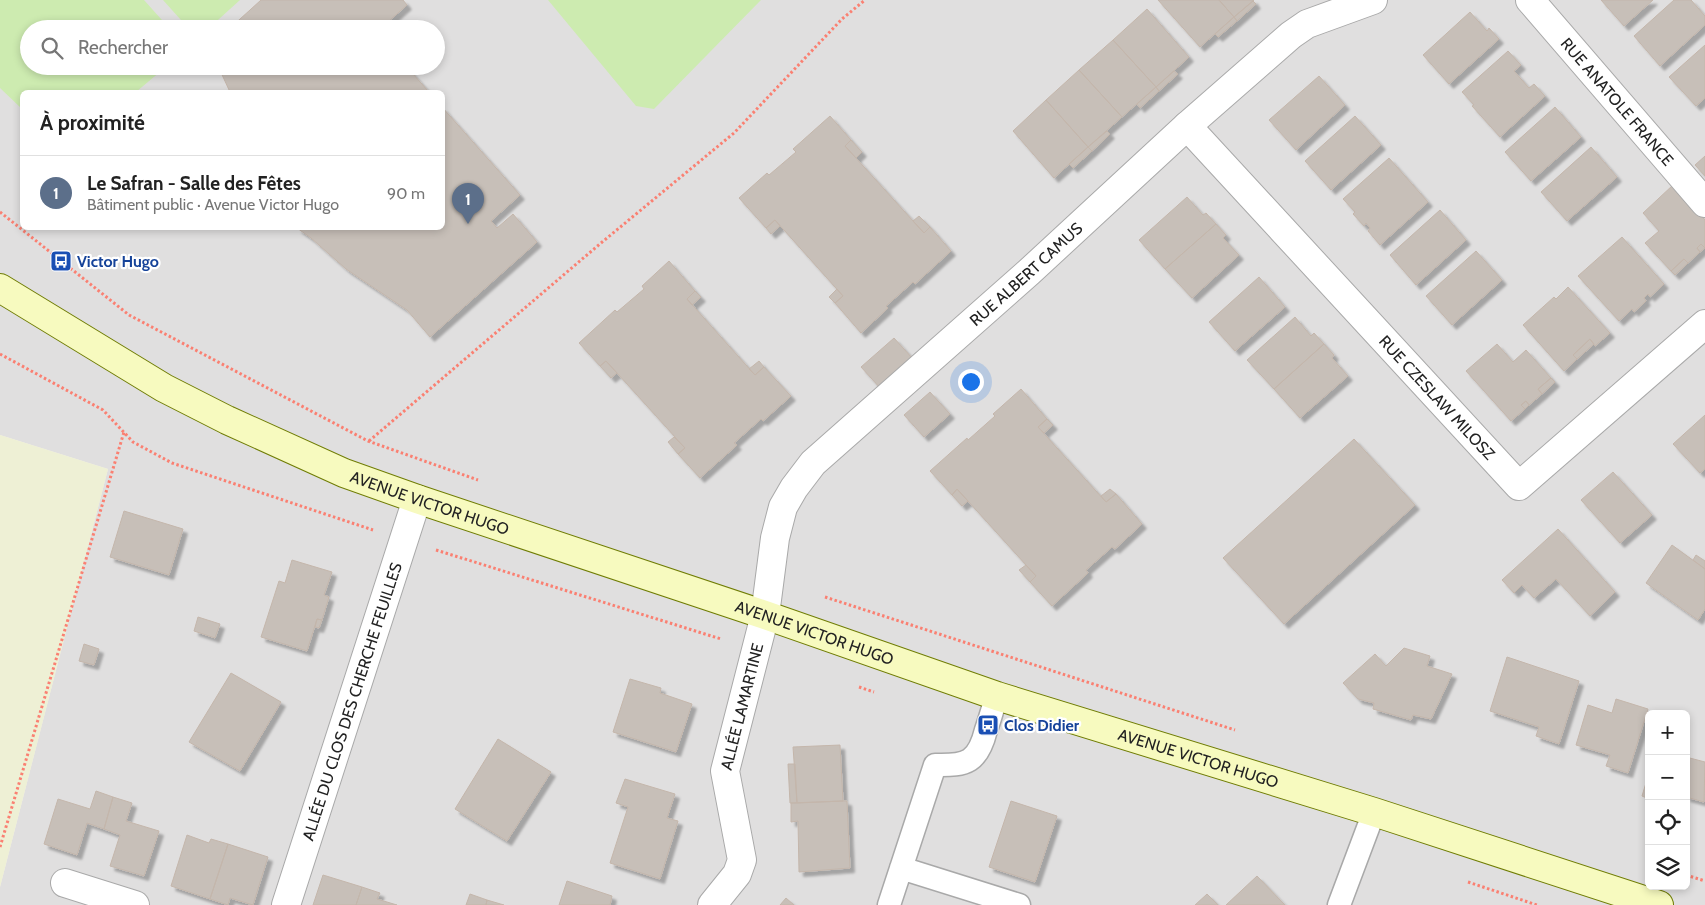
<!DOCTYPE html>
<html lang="fr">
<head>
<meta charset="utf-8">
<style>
  body { margin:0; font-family:Cabin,sans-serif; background:#f6f6f6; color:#222 }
  .controls { position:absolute; right:15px; bottom:15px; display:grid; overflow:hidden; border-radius:8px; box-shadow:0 2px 8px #0003 }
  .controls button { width:45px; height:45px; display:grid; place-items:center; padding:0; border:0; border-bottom:1px solid #e0e0e0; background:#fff; color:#222; font:25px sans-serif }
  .you { position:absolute; left:970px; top:381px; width:18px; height:18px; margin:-12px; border:4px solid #fff; border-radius:50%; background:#1a73e8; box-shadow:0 0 0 8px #1a73e833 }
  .badge { display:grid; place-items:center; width:32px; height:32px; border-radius:50%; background:#2563eb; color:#fff; font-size:16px; font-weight:700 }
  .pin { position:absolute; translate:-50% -41px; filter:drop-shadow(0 1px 2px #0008) }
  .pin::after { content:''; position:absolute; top:26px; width:18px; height:15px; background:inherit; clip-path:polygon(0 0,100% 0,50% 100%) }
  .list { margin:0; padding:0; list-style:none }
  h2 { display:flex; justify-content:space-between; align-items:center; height:65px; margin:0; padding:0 20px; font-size:21px }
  h2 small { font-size:16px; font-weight:400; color:#767676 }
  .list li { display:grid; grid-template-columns:32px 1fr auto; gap:15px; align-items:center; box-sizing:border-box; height:75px; padding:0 20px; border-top:1px solid #e0e0e0 }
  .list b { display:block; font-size:19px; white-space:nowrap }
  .list p { margin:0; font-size:16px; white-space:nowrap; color:#767676 }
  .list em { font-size:16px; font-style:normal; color:#767676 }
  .icon { flex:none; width:28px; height:28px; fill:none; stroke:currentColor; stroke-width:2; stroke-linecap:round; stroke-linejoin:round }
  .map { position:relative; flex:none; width:1705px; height:905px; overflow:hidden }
  .search { position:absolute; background:#fff; box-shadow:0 2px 8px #0003; left:20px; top:20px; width:425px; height:55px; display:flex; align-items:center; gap:12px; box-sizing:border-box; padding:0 18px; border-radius:28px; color:#767676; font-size:19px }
  .panel { position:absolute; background:#fff; box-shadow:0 2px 8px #0003; left:20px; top:90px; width:425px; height:140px; border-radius:8px }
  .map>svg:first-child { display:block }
  .residential { fill:#e0dfdf; fill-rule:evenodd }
  .farmland { fill:#eef0d5 }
  .grass { fill:#cdebb0 }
  .building { fill:#c7bfb8; stroke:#c4b6ab; filter:url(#shadow) }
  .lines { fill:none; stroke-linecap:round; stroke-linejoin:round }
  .service-casing { stroke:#a9a9a9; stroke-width:25 }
  .minor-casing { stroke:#a9a9a9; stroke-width:30 }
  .secondary-casing { stroke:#707d05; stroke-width:30 }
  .path { stroke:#fa8072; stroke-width:3; stroke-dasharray:2.5 2.5; stroke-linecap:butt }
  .service { stroke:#fff; stroke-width:22 }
  .minor { stroke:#fff; stroke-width:28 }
  .secondary { stroke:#f7fabf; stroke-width:28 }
  .labels { text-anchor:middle; stroke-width:4.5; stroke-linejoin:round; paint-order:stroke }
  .street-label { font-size:16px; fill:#222; stroke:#fff }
  .transit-label { font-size:16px; font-weight:bold; fill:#164399; stroke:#fff; text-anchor:start }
</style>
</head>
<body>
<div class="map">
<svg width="1705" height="905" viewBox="0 0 1705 905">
  <defs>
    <filter id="shadow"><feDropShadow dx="4.5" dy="4.5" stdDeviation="1" flood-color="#0004"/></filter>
  </defs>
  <rect width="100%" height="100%" fill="#f2efe9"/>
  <path class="residential" d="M0,0H1705V905H0V887L108,469L0,435ZM29,29H436V66H29ZM22,92H442V228H22ZM1649,714H1686V886H1649Z"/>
  <path class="farmland" d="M0,435L108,469L0,887Z"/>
  <path class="grass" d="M0,0H144L170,29H29V66H167L136,92H22V109L0,88Z
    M163,0H240L208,29H189Z
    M548,0H761L654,109L636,106Z"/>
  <path class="building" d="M261,0H403L407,5L380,29H229Z
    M1158,0H1219L1234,17L1200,47Z
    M1219,0H1254L1234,17Z
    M1601,0H1653L1624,26Z
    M1674,0H1691L1705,16V25L1660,66L1634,36Z
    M1253,1L1256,4L1237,21L1234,17Z
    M1147,9L1189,57L1156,87L1113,40Z
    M1470,12L1487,31L1489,28L1499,39L1449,84L1423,55Z
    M1234,17L1237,21L1218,37L1215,34Z
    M1113,40L1156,87L1122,117L1079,70Z
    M1705,45V98L1696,106L1669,77Z
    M1508,51L1521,65L1514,71L1529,88L1534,84L1545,96L1500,137L1472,106L1474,105L1462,92Z
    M218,66H406L429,92H230Z
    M1079,70L1122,117L1088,147L1046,100Z
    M1174,71L1178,74L1159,91L1156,87Z
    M1319,76L1345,105L1296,150L1269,120Z
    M1156,87L1159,91L1140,108L1137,104Z
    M1046,100L1088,147L1054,178L1013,131Z
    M442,107L520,195L491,221L497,228L513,214L537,242L430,337L407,310L346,269L311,238L297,228H442Z
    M1555,107L1581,137L1531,181L1505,152Z
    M830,116L851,140L845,146L924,233L930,227L951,251L915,284L913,282L886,306L888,308L861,333L835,303L843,296L775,220L766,228L739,198L767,173L769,175L796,152L793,149Z
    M1355,116L1381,145L1331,190L1305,161Z
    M1107,131L1110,134L1092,151L1088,147Z
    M851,140L862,152L856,158L845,146Z
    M1088,147L1092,151L1073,168L1069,164Z
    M1591,147L1617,177L1567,221L1541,192Z
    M1705,156V176L1695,165Z
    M1389,158L1428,202L1380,245L1368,231L1370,228L1366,223L1364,226L1353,214L1355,212L1343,199Z
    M1673,185L1705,220V248L1701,244L1697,248L1700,252L1688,263L1684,259L1671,271L1645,243L1659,231L1643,213Z
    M1187,197L1203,215L1206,213L1216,224L1165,269L1139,240Z
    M1440,210L1466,240L1416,285L1390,255Z
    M919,216L930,227L924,233L913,221Z
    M775,220L780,226L771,234L766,228Z
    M1216,224L1226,235L1223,238L1239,255L1192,298L1165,269Z
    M1622,237L1664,284L1650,297L1648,294L1644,298L1646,301L1634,312L1632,309L1619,321L1578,276Z
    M1701,244L1705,248L1700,252L1697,248Z
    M1476,251L1502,280L1452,325L1426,296Z
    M1684,259L1688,263L1675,275L1671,271Z
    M669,261L695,291L687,299L755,375L764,367L791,396L763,421L761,419L734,443L737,445L700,478L678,454L685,448L617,373L606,361L600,366L579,343L615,310L617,312L644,289L642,286Z
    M1259,277L1285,307L1235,351L1209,322Z
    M1568,287L1610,333L1595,346L1590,339L1573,355L1577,359L1564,371L1523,325L1554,297L1556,299Z
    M837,289L843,296L835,303L829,297Z
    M695,291L701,297L692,305L687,299Z
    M1295,317L1311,336L1314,333L1324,344L1274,389L1247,360Z
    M894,338L914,360L881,389L861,367Z
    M1590,339L1594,344L1577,359L1573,355Z
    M1324,344L1334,355L1332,358L1348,376L1300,418L1274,389Z
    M1497,344L1513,362L1526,350L1551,378L1538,389L1542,394L1529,405L1526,401L1521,405L1525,409L1511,421L1466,371Z
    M606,361L617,373L611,378L600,366Z
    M759,361L764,367L755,375L749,369Z
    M1551,378L1555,382L1542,394L1538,389Z
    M1021,389L1047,419L1038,427L1106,502L1116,494L1142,524L1115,549L1112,547L1086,570L1088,573L1052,606L1030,582L1036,576L1026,565L957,489L952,495L930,471L967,438L968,440L995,416L993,414Z
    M930,392L950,414L924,437L904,415Z
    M1526,401L1529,405L1525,409L1521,405Z
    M1705,415V469L1700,473L1673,444Z
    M1047,419L1053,425L1044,433L1038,427Z
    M674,437L685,448L678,454L668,442Z
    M1354,439L1415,505L1284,624L1223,558Z
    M1613,472L1652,515L1620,543L1581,500Z
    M957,489L968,501L962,506L952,495Z
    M1110,489L1116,494L1106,502L1101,496Z
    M124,511L183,529L169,575L110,557Z
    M1558,529L1615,592L1590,616L1556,579L1534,598L1522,585L1514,593L1502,580Z
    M1672,545L1705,569V609L1698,620L1646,583Z
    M1696,555L1705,561V569L1693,560Z
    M292,560L332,572L324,595L329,597L322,620L317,619L307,651L261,637L279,581L285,583Z
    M1026,565L1036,576L1030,582L1019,570Z
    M198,617L220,624L215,638L194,631Z
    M317,619L322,620L319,628L315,627Z
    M84,644L99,649L94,665L79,661Z
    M1404,648L1430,656L1427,666L1452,674L1431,719L1413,715L1411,720L1373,709L1374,703L1358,699L1343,683L1375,654L1386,666Z
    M1507,657L1579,681L1559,744L1536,736L1539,727L1490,711Z
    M231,673L281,702L240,771L189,742Z
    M630,679L661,688L660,693L692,704L676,752L613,732Z
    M1616,699L1648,709L1628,773L1606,766L1610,755L1576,745L1588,705L1612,713Z
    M498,739L551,772L507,841L455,809Z
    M840,745L843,801L797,803L793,747Z
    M1686,757L1705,762L1704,802L1686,797Z
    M788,764H795L797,803H790Z
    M1649,773V799L1642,796Z
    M625,779L675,794L667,818L678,821L660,879L610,863L628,807L616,803Z
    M96,791L113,797L104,829L87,823L77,855L44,844L58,799L90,809Z
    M113,797L132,803L126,821L159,831L144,876L110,866L120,835L104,829Z
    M843,801H847L850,868L799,872L798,821L791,822V803Z
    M1011,801L1057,816L1035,882L989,867Z
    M187,835L209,843L211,839L228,844L210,899L171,886Z
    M228,844L268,857L253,905L230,898L228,905L210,899Z
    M323,875L362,887L356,905H313Z
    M1257,876L1285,905H1226Z
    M567,881L612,896L610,905H559Z
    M362,887L380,893L377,899L397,905H356Z
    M470,894L487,900L486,905H466Z
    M1207,894L1218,905H1195Z
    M786,898L794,905H780Z
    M487,900L504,905H486Z"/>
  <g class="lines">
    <g class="service-casing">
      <path id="service" d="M901,868L1019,905
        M889,905L935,765C967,766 978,762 986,730C990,719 993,707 997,696
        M1339,905L1374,812"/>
    </g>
    <g class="minor-casing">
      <g id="minor">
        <path id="s1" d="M1530,0L1705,203"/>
        <path id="s2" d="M1187,126L1519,486L1705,324"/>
        <path d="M65,883L135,905"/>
        <path id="s3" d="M286,905L417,499"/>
        <path id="s4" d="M712,905L737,874L742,860L725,771L765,615L775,538L783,507L794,488L813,463L1029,272L1187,126L1291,35L1307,24L1373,0"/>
      </g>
    </g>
    <g class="secondary-casing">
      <g id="secondary">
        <path id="s5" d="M0,288L164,388L227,420L344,473L417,499L765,615L997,696L1374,812L1659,905"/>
      </g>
    </g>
    <path class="path" d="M0,212L129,315L368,441L478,480
      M0,354L103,410L133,442L172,463L373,530
      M369,441L601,243L734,133L842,19L865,0
      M436,550L721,639
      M825,597L1235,730
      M859,687L874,692
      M0,847L124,432
      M1686,875L1705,881
      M1468,882L1537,905"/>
    <use href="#service" class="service"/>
    <use href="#minor" class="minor"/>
    <use href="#secondary" class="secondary"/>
  </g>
  <defs>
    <g id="bus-square" transform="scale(1.125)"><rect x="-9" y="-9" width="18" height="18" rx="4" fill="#1a4fb4" stroke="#fff"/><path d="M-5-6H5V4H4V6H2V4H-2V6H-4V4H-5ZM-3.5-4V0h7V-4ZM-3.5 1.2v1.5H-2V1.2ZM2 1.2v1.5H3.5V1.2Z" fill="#fff"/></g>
  </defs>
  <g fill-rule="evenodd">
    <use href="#bus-square" x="61" y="261"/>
    <use href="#bus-square" x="988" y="725"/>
  </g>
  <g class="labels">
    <g class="street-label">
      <text dy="6" stroke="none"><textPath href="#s1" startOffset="134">RUE ANATOLE FRANCE</textPath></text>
      <text dy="6" stroke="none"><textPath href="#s4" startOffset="754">RUE ALBERT CAMUS</textPath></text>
      <text dy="6" stroke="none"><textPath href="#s2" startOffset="369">RUE CZESLAW MILOSZ</textPath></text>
      <text dy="6" stroke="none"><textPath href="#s5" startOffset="482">AVENUE VICTOR HUGO</textPath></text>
      <text dy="6" stroke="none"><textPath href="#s5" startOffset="888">AVENUE VICTOR HUGO</textPath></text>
      <text dy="6" stroke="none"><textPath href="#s3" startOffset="214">ALLÉE DU CLOS DES CHERCHE FEUILLES</textPath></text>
      <text dy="6" stroke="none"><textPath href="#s4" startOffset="212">ALLÉE LAMARTINE</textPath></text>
      <text dy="6" stroke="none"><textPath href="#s5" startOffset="1292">AVENUE VICTOR HUGO</textPath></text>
    </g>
    <g class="transit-label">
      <text x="77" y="267">Victor Hugo</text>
      <text x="1004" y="731">Clos Didier</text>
    </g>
  </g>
</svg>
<div class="controls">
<button>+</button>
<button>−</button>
<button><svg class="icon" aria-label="locate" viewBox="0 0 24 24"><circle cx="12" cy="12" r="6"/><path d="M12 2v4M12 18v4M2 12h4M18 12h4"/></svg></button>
<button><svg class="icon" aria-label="layers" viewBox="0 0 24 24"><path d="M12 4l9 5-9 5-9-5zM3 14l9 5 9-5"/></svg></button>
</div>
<div class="you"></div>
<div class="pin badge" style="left:468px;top:224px;background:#5c6f8a">1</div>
<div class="search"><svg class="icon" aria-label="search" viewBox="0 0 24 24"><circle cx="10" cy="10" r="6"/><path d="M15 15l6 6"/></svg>Rechercher</div>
<section class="panel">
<h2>À proximité<small></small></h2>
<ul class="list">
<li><span class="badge" style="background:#5c6f8a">1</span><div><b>Le Safran - Salle des Fêtes</b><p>Bâtiment public · Avenue Victor Hugo</p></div><em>90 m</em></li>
</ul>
</section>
</div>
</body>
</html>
